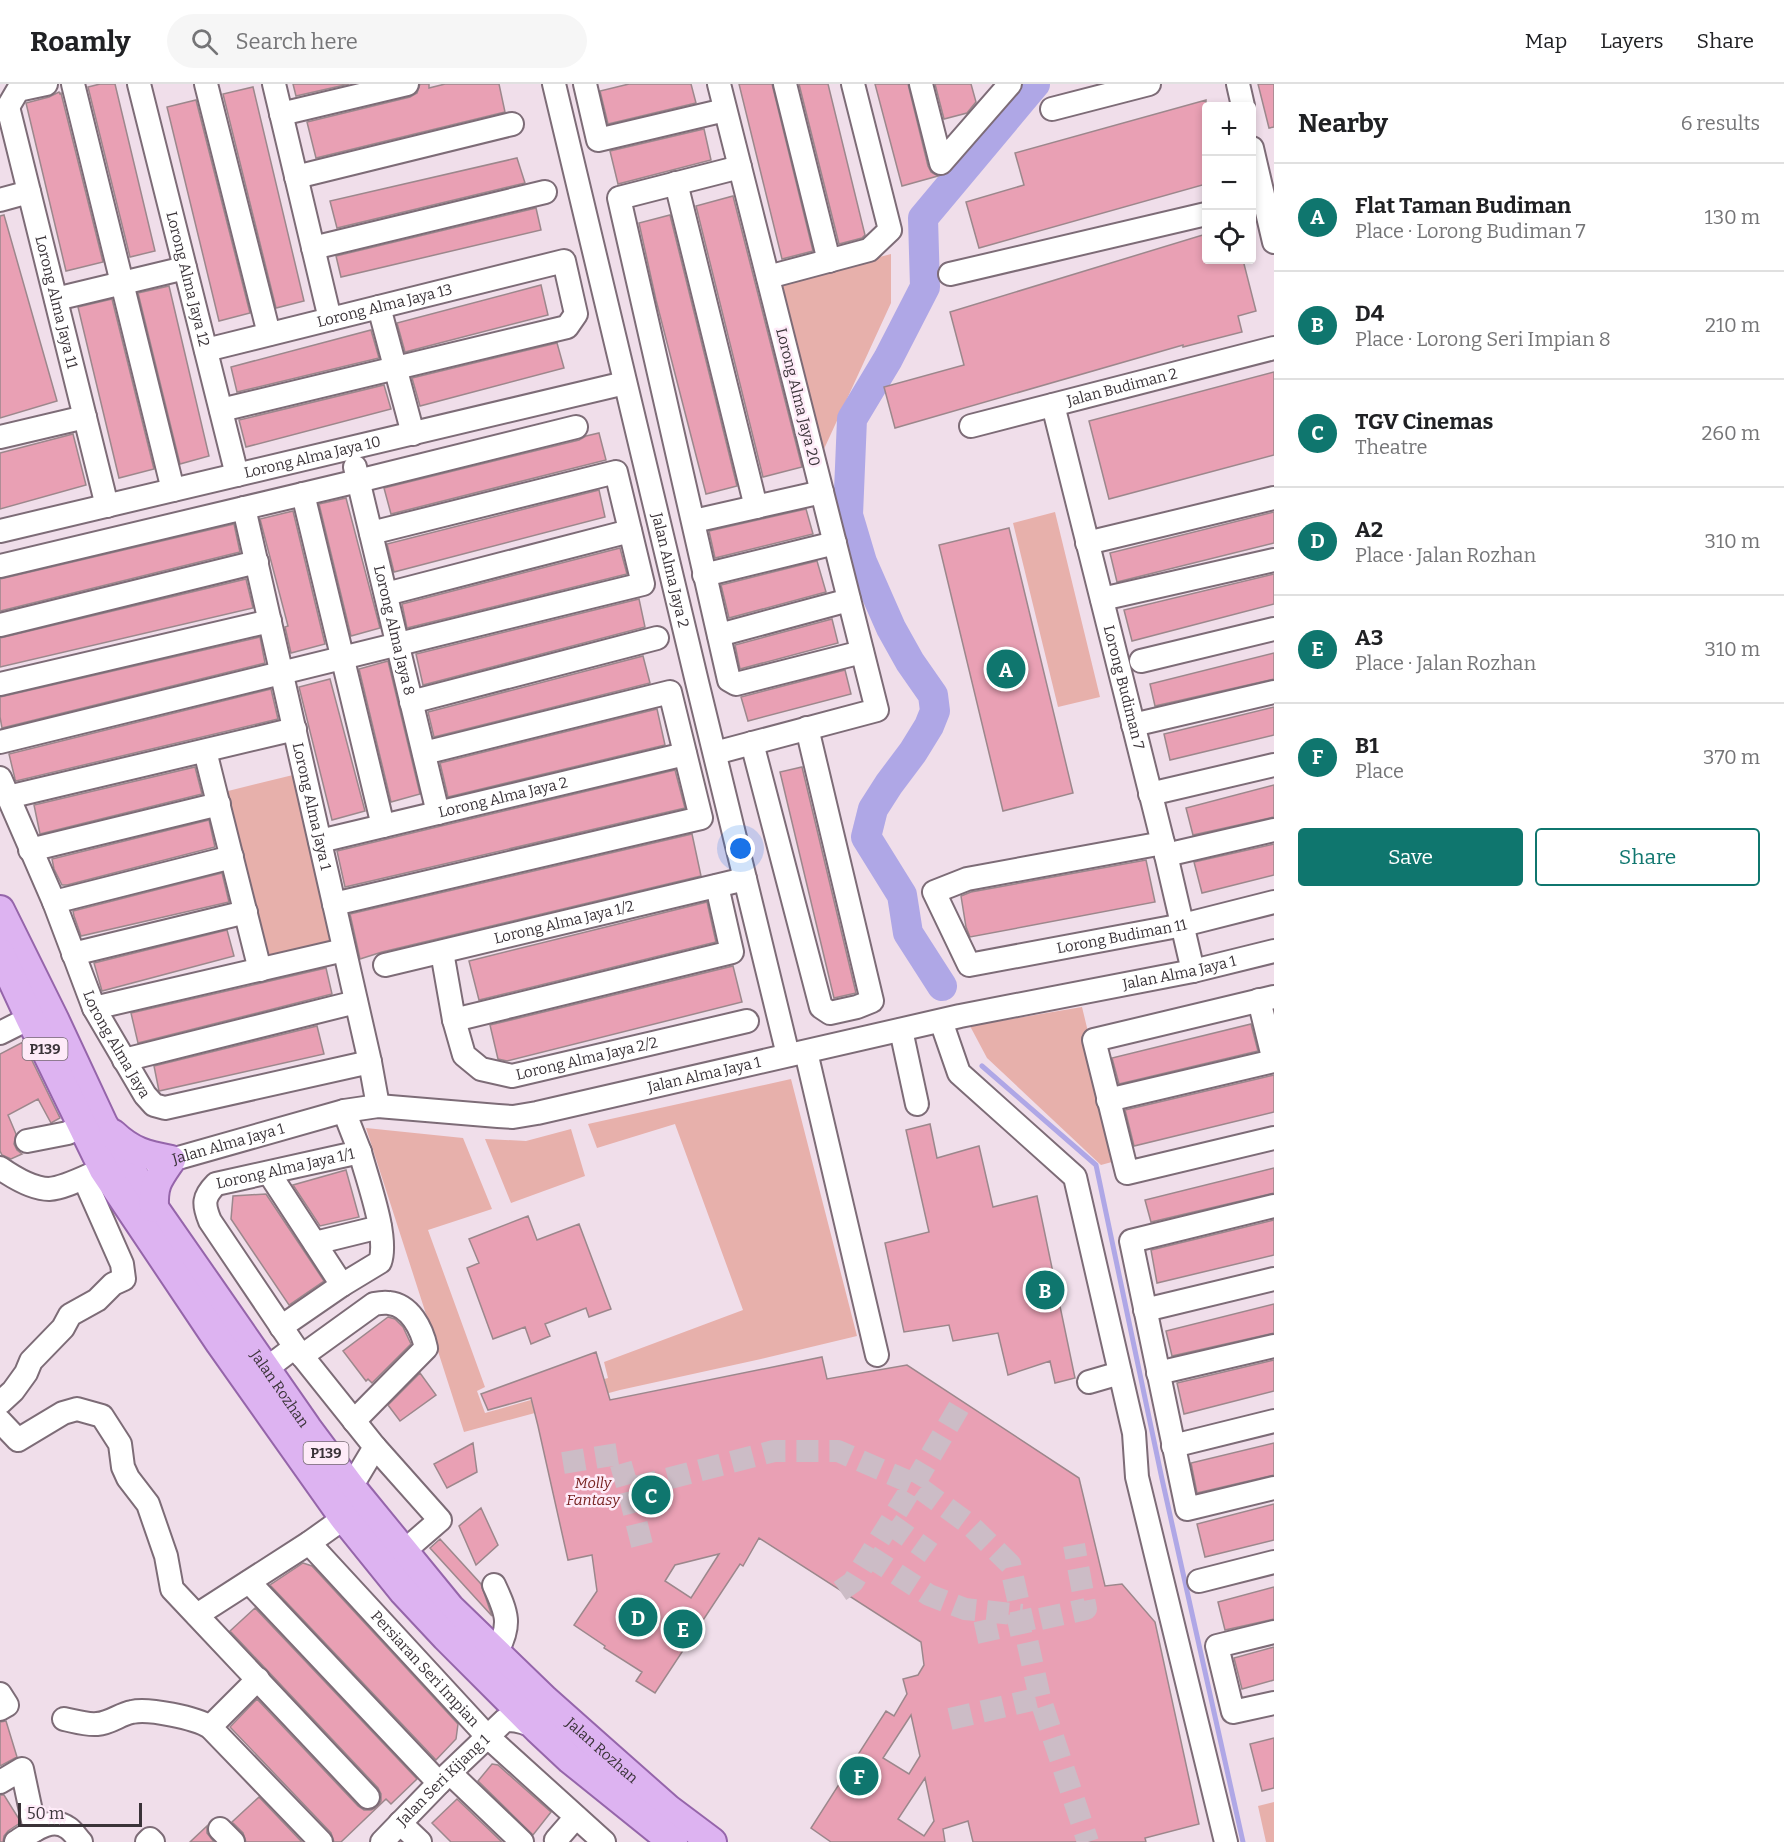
<!DOCTYPE html>
<html lang="en">
<head>
<meta charset="utf-8">
<style>
  body { margin:0; font-family:Bitter,serif; background:#f6f6f6; color:#202124 }
  .controls { position:absolute; right:18px; top:18px; display:grid; overflow:hidden; border-radius:6px; box-shadow:0 3px 9px #0003 }
  .controls button { width:54px; height:54px; display:grid; place-items:center; padding:0; border:0; border-bottom:2px solid #e0e0e0; background:#fff; color:#202124; font:30px sans-serif }
  .scale { position:absolute; left:18px; bottom:15px; width:124px; box-sizing:border-box; padding-left:6px; border:3px solid #3a3338; border-top:0; font-size:16px; line-height:21px; white-space:nowrap; color:#3a3338; -webkit-text-stroke:4px #feebf8; paint-order:stroke }
  .you { position:absolute; left:741px; top:765px; width:21px; height:21px; margin:-15px; border:4px solid #fff; border-radius:50%; background:#1a73e8; box-shadow:0 0 0 9px #1a73e833 }
  .badge { display:grid; place-items:center; width:39px; height:39px; border-radius:50%; background:#0f766e; color:#fff; font-size:20px; font-weight:700 }
  .pin { position:absolute; translate:-50% -50%; border:3px solid #fff; box-shadow:0 2px 6px #0006 }
  .list { margin:0; padding:0; list-style:none }
  h2 { display:flex; justify-content:space-between; align-items:center; height:78px; margin:0; padding:0 24px; font-size:26px }
  h2 small { font-size:20px; font-weight:400; color:#757577 }
  .list li { display:grid; grid-template-columns:39px 1fr auto; gap:18px; align-items:center; box-sizing:border-box; height:108px; padding:0 24px; border-top:2px solid #e0e0e0 }
  .list b { display:block; font-size:22px; white-space:nowrap }
  .list p { margin:0; font-size:20px; white-space:nowrap; color:#757577 }
  .list em { font-size:20px; font-style:normal; color:#757577 }
  .actions { display:flex; gap:12px; padding:18px 24px }
  .actions a { flex:1; padding:14px 0; border:2px solid #0f766e; border-radius:6px; text-align:center; font-size:21px; color:#0f766e }
  .actions .main { background:#0f766e; color:#fff }
  .icon { flex:none; width:33px; height:33px; fill:none; stroke:currentColor; stroke-width:2; stroke-linecap:round; stroke-linejoin:round }
  .map { position:relative; flex:none; width:1274px; height:1758px; overflow:hidden }
  header { display:flex; align-items:center; gap:36px; box-sizing:border-box; height:84px; padding:0 30px; background:#fff; border-bottom:2px solid #e0e0e0 }
  header strong { font-size:28px }
  nav { display:flex; gap:33px; margin-inline-start:auto; font-size:21px }
  .search { width:420px; height:54px; background:#f6f6f6; display:flex; align-items:center; gap:15px; box-sizing:border-box; padding:0 21px; border-radius:33px; color:#757577; font-size:22px }
  main { display:flex }
  aside { flex:1; background:#fff }
  .map>svg:first-child { display:block }
  .green { fill:#e7b0ab }
  .lines { fill:none; stroke-linecap:round; stroke-linejoin:round }
  .stream { stroke:#afa7e6; stroke-width:5 }
  .river { stroke:#afa7e6; stroke-width:30 }
  .building { fill:#e9a0b4; stroke:#9c878c; stroke-width:1.5; fill-rule:evenodd }
  .minor-tunnel { stroke:#ccbcc6; stroke-width:22; stroke-dasharray:22 11; stroke-linecap:butt }
  .minor-casing { stroke:#7d6c77; stroke-width:26 }
  .major-casing { stroke:#9565aa; stroke-width:32 }
  .minor { stroke:#fff; stroke-width:22 }
  .major { stroke:#ddb3f1; stroke-width:28 }
  .labels { text-anchor:middle; stroke-width:5; stroke-linejoin:round; paint-order:stroke }
  .shield { fill:#feebf8; stroke:#756a72; stroke-width:1.5 }
  .shield-label { font-size:14px; font-weight:bold; fill:#3a3338 }
  .street-label { font-size:15px; fill:#3a3338; stroke:#feebf8 }
  .park-label { font-size:15px; font-style:italic; fill:#782322; stroke:#feebf8 }
</style>
</head>
<body>
<header>
<strong>Roamly</strong>
<div class="search"><svg class="icon" aria-label="search" viewBox="0 0 24 24"><circle cx="10" cy="10" r="6"/><path d="M15 15l6 6"/></svg>Search here</div>
<nav><a>Map</a><a>Layers</a><a>Share</a></nav>
</header>
<main>
<div class="map">
<svg width="1274" height="1758" viewBox="0 0 1274 1758">
  <rect width="100%" height="100%" fill="#f0deea"/>
  <path class="green" d="M891,170V219L824,365L781,199Z
    M1055,428L1100,613L1058,623L1013,439Z
    M293,691L332,860L263,877L224,708Z
    M1082,923L1119,1076L1101,1081L987,974L970,942Z
    M791,995L857,1252L761,1275L620,1306L464,1348L366,1044L463,1054L492,1125L428,1146L485,1303L477,1307L485,1329L608,1294L604,1278L743,1226L675,1040L597,1064L588,1040Z
    M571,1045L585,1092L511,1119L485,1055L526,1057Z
    M1274,1718V1758H1266L1258,1722Z"/>
  <g class="lines">
    <path class="stream" d="M982,982L1096,1081L1162,1395L1243,1758"/>
    <path class="river" d="M942,902L908,849L902,811L866,753L873,725L889,700L913,668L929,642L935,627L933,611L910,578L891,544L862,478L848,431L852,335L888,275L925,203L923,134L1035,0"/>
  </g>
  <path class="building" d="M100,0H115L155,167L130,173L88,3Z
    M293,0H349L296,12Z
    M420,0H429V4L445,0H499L505,28L316,74L307,38L410,13L417,9Z
    M629,0H691L696,19L608,40L600,7Z
    M739,0H772L813,167L782,175Z
    M799,0H828L865,151L862,154L839,160Z
    M875,0H908L928,82L931,88L938,92L902,102Z
    M935,0H971L976,18L967,29L944,35Z
    M1258,0H1274V43L1269,44Z
    M253,3L304,217L276,224L223,10Z
    M59,8L60,10L61,9L103,178L66,187L26,19L49,13Z
    M196,16L250,229L219,237L167,23Z
    M1206,16V100L979,164L966,118L1024,101L1015,69Z
    M704,45L711,76L618,100L610,67Z
    M517,74L525,99L337,144L330,117Z
    M733,112L802,383L763,393L696,122Z
    M536,124L541,146L341,193L336,172Z
    M4,131L57,317L0,334V132Z
    M670,131L737,402L706,410L656,216L639,139Z
    M1206,150V176H1243L1256,227L1238,232L1242,248L1183,263V261L895,344L884,303L964,281L950,228Z
    M541,201L548,231L405,268L397,239Z
    M169,202L209,372L180,380L138,209Z
    M112,215L154,385L119,394L78,223Z
    M371,246L379,274L237,308L231,283Z
    M557,259L564,284L420,322L412,294Z
    M1274,288V371L1109,415L1089,337Z
    M384,301L391,325L246,363L239,336Z
    M599,349L606,376L391,430L384,404L579,356L586,352Z
    M73,350L86,401L0,425V369Z
    M599,406L605,433L394,488L387,460Z
    M346,414L380,544L351,552L319,420Z
    M806,425L813,450L715,474L709,447Z
    M293,427L325,560L291,569L285,543L288,542L260,435Z
    M1274,428V459L1117,498L1110,469Z
    M234,440L240,468L0,527V495Z
    M1009,444L1073,709L1003,727L939,461Z
    M620,464L627,490L407,544L402,520Z
    M817,477L826,508L729,534L721,501Z
    M1274,490V520L1132,557L1124,526Z
    M246,495L253,524L0,583V554Z
    M639,515L645,543L423,601L416,570Z
    M832,535L838,559L740,585L735,561Z
    M260,553L265,579L2,644L0,633V613Z
    M1274,569V595L1155,622L1150,600Z
    M643,572L650,599L434,653L428,628Z
    M388,577L420,710L391,718L359,585Z
    M845,586L851,610L748,637L741,613Z
    M330,595L365,727L332,736L299,603Z
    M271,605L278,635L16,697L15,695L9,670Z
    M1274,623V651L1170,676L1164,650Z
    M657,625L665,661L448,713L440,679Z
    M195,683L202,710L40,750L34,721Z
    M802,683L856,909L834,914L780,688Z
    M675,686L685,724L345,803L337,767Z
    M1274,701V733L1193,751L1186,724Z
    M209,736L215,763L67,801H62L54,785L52,775Z
    M692,750L701,792L382,868L360,875L350,830Z
    M1274,760V791L1202,809L1194,778Z
    M1146,776L1155,818L970,853L966,843L961,812L971,808Z
    M222,789L229,818L81,852L74,832L73,827Z
    M707,818L716,858L479,916L469,877Z
    M227,846L234,872L102,907L94,879Z
    M733,882L742,918L507,977L498,975L490,941Z
    M326,884L332,910L138,959L131,929Z
    M1251,940L1258,967L1119,1000L1112,974Z
    M317,942L324,970L159,1007L154,982Z
    M23,958L60,1034L51,1039L38,1015L8,1031L16,1050L14,1060L17,1066L22,1070L11,1075L2,1071L0,1067V970Z
    M1274,991V1028L1134,1062L1125,1026Z
    M930,1040L937,1074L979,1062L993,1123L1037,1112L1075,1294L1055,1299L1050,1277L1008,1291L998,1249L953,1257L949,1241L904,1248L885,1159L929,1148L906,1046Z
    M1274,1084V1109L1151,1138L1145,1116Z
    M346,1086L359,1133L320,1142L293,1101Z
    M266,1110L324,1197L289,1221L231,1135L233,1112Z
    M528,1132L537,1156L579,1140L611,1225L589,1233L586,1224L545,1240L550,1252L531,1260L525,1243L493,1255L467,1184L479,1179L469,1155Z
    M1274,1136V1171L1157,1199L1151,1166Z
    M1274,1220V1249L1172,1272L1166,1247Z
    M388,1233L395,1235L403,1243L411,1260L372,1299L368,1295L366,1297L343,1267Z
    M596,1268L610,1316L822,1273L827,1295L907,1281L1079,1394L1105,1502L1122,1500L1155,1538L1199,1740L1145,1754L1146,1758H973L968,1737L943,1745L945,1758H831L811,1744L886,1627L894,1632L907,1610L903,1595L918,1591L924,1581L921,1558L759,1454L743,1482L740,1480L655,1609L636,1597L642,1588L604,1564L605,1562L574,1541L597,1507L592,1471L568,1476L538,1342L531,1314L488,1326L481,1310ZM719,1470L691,1514L665,1497L675,1481ZM911,1631L920,1672L909,1690L883,1674ZM925,1694L934,1737L924,1752L898,1735Z
    M1274,1276V1307L1184,1330L1177,1299Z
    M420,1289L436,1311L400,1337L388,1321Z
    M473,1359L477,1388L447,1404L434,1380Z
    M1274,1359V1391L1197,1409L1191,1379Z
    M1274,1420V1456L1205,1473L1197,1440Z
    M481,1424L498,1461L476,1481L459,1442Z
    M440,1455L481,1500L492,1532L430,1464Z
    M303,1479L312,1482L458,1640L456,1655L436,1676L270,1501Z
    M1274,1503V1535L1225,1546L1218,1518Z
    M255,1524L417,1695L391,1720L386,1715L341,1758H334L331,1749L230,1643L257,1615L358,1722L364,1726H371L377,1723L381,1717V1710L378,1704L230,1547Z
    M1274,1563V1596L1242,1605L1234,1574Z
    M6,1637L17,1673L0,1682V1638Z
    M1274,1654V1704L1262,1707L1250,1660Z
    M492,1680L498,1681L551,1728L533,1751L478,1697Z
    M0,1711H4L19,1735L20,1739L8,1747L4,1752L3,1758H0Z
    M259,1713L302,1758H246L243,1749L232,1738Z
    M457,1715L502,1758H451L432,1739Z
    M207,1742V1749L214,1758H190Z"/>
  <g class="lines">
    <path class="minor-tunnel" d="M563,1379L618,1370L628,1405
      M890,1440L931,1469
      M642,1461L628,1405L774,1367H838L914,1400L969,1440L1010,1480L1040,1614L1088,1758
      M869,1472L929,1511L965,1525L1022,1531
      M840,1507L853,1498L914,1400L962,1318
      M976,1549L1086,1525L1074,1461
      M950,1635L1040,1614"/>
    <g class="minor-casing">
      <g id="minor">
        <path d="M73,0L173,406"/>
        <path id="s1" d="M139,0L237,391"/>
        <path d="M206,0L269,250"/>
        <path d="M274,0L330,235"/>
        <path id="s2" d="M554,0L698,602L788,971"/>
        <path d="M585,0L598,56L725,26"/>
        <path d="M785,0L829,177"/>
        <path d="M921,0L941,79L1010,0"/>
        <path d="M1238,0L1243,22"/>
        <path id="s3" d="M8,23L107,422"/>
        <path d="M8,23L18,6L46,0"/>
        <path d="M1052,25L1149,0"/>
        <path d="M281,30L407,0"/>
        <path d="M1252,64L1274,158"/>
        <path d="M740,83L619,114L729,596L736,600L862,568"/>
        <path d="M296,93L512,40"/>
        <path d="M676,99L756,423"/>
        <path d="M0,116L29,108"/>
        <path d="M313,164L545,108"/>
        <path d="M950,190L1206,130"/>
        <path d="M768,193L869,166L890,146L853,0"/>
        <path d="M56,215L185,184"/>
        <path d="M379,223L413,350"/>
        <path id="s4" d="M206,266L564,177L576,230L567,243L221,326"/>
        <path id="s5" d="M1053,321L1166,771L1193,887"/>
        <path id="s6" d="M971,342L1274,264"/>
        <path d="M0,353L85,333"/>
        <path id="s7" d="M355,383L438,729"/>
        <path d="M303,410L383,742"/>
        <path id="s8" d="M244,424L370,978L378,1022"/>
        <path d="M694,437L822,408"/>
        <path id="s9" d="M0,447L625,299"/>
        <path d="M1087,459L1274,414"/>
        <path d="M0,482L358,397L576,343"/>
        <path d="M704,491L835,459"/>
        <path d="M386,510L630,447"/>
        <path d="M1102,515L1274,476"/>
        <path d="M0,541L257,478"/>
        <path d="M719,551L849,516"/>
        <path d="M1141,577L1274,545"/>
        <path d="M0,600L270,537"/>
        <path d="M411,618L657,554"/>
        <path d="M1133,641L1274,608"/>
        <path d="M0,658L643,500L616,388L371,449"/>
        <path d="M752,659L821,923L830,929L857,923L872,917L807,644"/>
        <path d="M205,667L260,886"/>
        <path d="M715,669L877,626L719,0"/>
        <path id="s10" d="M0,694L54,818L94,924L145,1011L154,1021L165,1024L370,978"/>
        <path d="M1150,710L1274,681"/>
        <path d="M8,713L295,645"/>
        <path id="s11" d="M320,757L685,670"/>
        <path id="s12" d="M1163,759L967,795L934,808L969,881L1183,841L1274,818"/>
        <path d="M30,766L219,720"/>
        <path d="M1166,771L1274,746"/>
        <path d="M54,818L232,773"/>
        <path d="M334,820L701,734L670,608L424,669"/>
        <path id="s13" d="M442,868L454,936L464,971L481,985L512,992L747,937"/>
        <path d="M73,870L246,828"/>
        <path id="s14" d="M385,881L745,795"/>
        <path d="M1274,913L1094,956L1127,1089L1274,1054"/>
        <path d="M1259,916L1274,977"/>
        <path d="M94,924L344,866"/>
        <path d="M454,936L732,868L717,802"/>
        <path d="M941,937L959,989L1075,1093L1134,1349L1137,1393L1226,1758"/>
        <path d="M901,946L917,1020"/>
        <path d="M0,949L30,934"/>
        <path d="M806,968L877,1271"/>
        <path d="M124,976L356,918"/>
        <path d="M1108,1016L1274,977"/>
        <path d="M27,1057L68,1049L81,1040"/>
        <path id="s15" d="M157,1080L344,1027L378,1022L498,1032L513,1033L537,1029L960,932L1193,887L1274,867"/>
        <path d="M0,1084C13,1093 33,1105 49,1105C64,1104 85,1093 99,1087"/>
        <path d="M269,1089L342,1201"/>
        <path d="M1274,1122L1131,1157L1187,1425L1274,1404"/>
        <path d="M315,1159L380,1143"/>
        <path d="M1145,1226L1274,1195"/>
        <path d="M281,1243L342,1201L380,1178C389,1153 367,1095 360,1068"/>
        <path id="s16" d="M295,1263L210,1137C203,1120 203,1113 216,1100L360,1068L344,1027"/>
        <path d="M302,1272L374,1220C379,1219 384,1218 389,1219C410,1221 422,1245 426,1264L354,1337"/>
        <path d="M266,1285L295,1263L375,1363L351,1403"/>
        <path d="M1158,1289L1274,1262"/>
        <path d="M1089,1298L1120,1289"/>
        <path d="M0,1319L13,1307L26,1289L31,1277L63,1244L70,1231L97,1216L113,1200L124,1195L122,1180L87,1101V1093"/>
        <path d="M0,1337L18,1356L63,1329L77,1325L102,1332L120,1360L123,1383L128,1394L148,1420L166,1472L172,1505L368,1713"/>
        <path d="M1173,1362L1274,1337"/>
        <path d="M375,1363L440,1436L403,1468"/>
        <path id="s17" d="M309,1459L487,1652L604,1758"/>
        <path d="M1199,1497L1274,1478"/>
        <path d="M249,1498L439,1699"/>
        <path d="M494,1501C507,1529 512,1541 496,1569"/>
        <path d="M197,1531L309,1459L344,1434"/>
        <path d="M1274,1548L1217,1562L1233,1628L1274,1619"/>
        <path d="M0,1610L7,1621L0,1625"/>
        <path d="M64,1635C74,1637 86,1641 97,1640C111,1639 120,1630 132,1628C148,1624 196,1634 210,1643L321,1758"/>
        <path d="M210,1643L258,1595"/>
        <path d="M450,1689L522,1758"/>
        <path d="M0,1698L22,1685L35,1746"/>
        <path d="M400,1739L420,1758"/>
        <path d="M220,1745L233,1758"/>
        <path d="M16,1758C31,1749 51,1731 68,1744C73,1747 77,1754 81,1758"/>
        <path d="M147,1758L150,1755L153,1758"/>
        <path id="s18" d="M382,1758L439,1699L505,1636C517,1636 526,1638 536,1644"/>
        <path d="M557,1758L556,1756L576,1733"/>
      </g>
    </g>
    <g class="major-casing">
      <g id="major">
        <path id="s19" d="M0,826L54,935L103,1040L154,1124L207,1200L307,1344L351,1403L450,1524L545,1616L599,1664L668,1725L712,1758"/>
        <path d="M0,869L30,934L104,1086L220,1259L344,1434L403,1507L446,1553L538,1645L570,1675L673,1758"/>
        <path d="M113,1050C132,1068 146,1071 171,1076C158,1095 153,1100 154,1124"/>
      </g>
    </g>
    <use href="#minor" class="minor"/>
    <use href="#major" class="major"/>
  </g>
  <g class="labels">
    <g class="shield">
      <rect x="22.5" y="954" width="45" height="22" rx="4.5"/>
      <rect x="303.5" y="1358" width="45" height="22" rx="4.5"/>
    </g>
    <g class="shield-label">
      <text x="45" y="970">P139</text>
      <text x="326" y="1374">P139</text>
    </g>
    <g class="street-label">
      <text dy="5" stroke="none"><textPath href="#s1" startOffset="201">Lorong Alma Jaya 12</textPath></text>
      <text dy="5" stroke="none"><textPath href="#s3" startOffset="201">Lorong Alma Jaya 11</textPath></text>
      <text dy="5" stroke="none"><textPath href="#s4" startOffset="184">Lorong Alma Jaya 13</textPath></text>
      <text dy="5" stroke="none"><textPath href="#s6" startOffset="156">Jalan Budiman 2</textPath></text>
      <text transform="translate(798 313) rotate(76)" y="5">Lorong Alma Jaya 20</text>
      <text dy="5" stroke="none"><textPath href="#s9" startOffset="321">Lorong Alma Jaya 10</textPath></text>
      <text dy="5" stroke="none"><textPath href="#s2" startOffset="500">Jalan Alma Jaya 2</textPath></text>
      <text dy="5" stroke="none"><textPath href="#s7" startOffset="168">Lorong Alma Jaya 8</textPath></text>
      <text dy="5" stroke="none"><textPath href="#s5" startOffset="291">Lorong Budiman 7</textPath></text>
      <text dy="5" stroke="none"><textPath href="#s11" startOffset="188">Lorong Alma Jaya 2</textPath></text>
      <text dy="5" stroke="none"><textPath href="#s8" startOffset="306">Lorong Alma Jaya 1</textPath></text>
      <text dy="5" stroke="none"><textPath href="#s14" startOffset="184">Lorong Alma Jaya 1/2</textPath></text>
      <text dy="5" stroke="none"><textPath href="#s12" startOffset="471">Lorong Budiman 11</textPath></text>
      <text dy="5" stroke="none"><textPath href="#s15" startOffset="1046">Jalan Alma Jaya 1</textPath></text>
      <text dy="5" stroke="none"><textPath href="#s10" startOffset="291">Lorong Alma Jaya</textPath></text>
      <text dy="5" stroke="none"><textPath href="#s13" startOffset="236">Lorong Alma Jaya 2/2</textPath></text>
      <text dy="5" stroke="none"><textPath href="#s15" startOffset="560">Jalan Alma Jaya 1</textPath></text>
      <text dy="5" stroke="none"><textPath href="#s15" startOffset="74">Jalan Alma Jaya 1</textPath></text>
      <text dy="5" stroke="none"><textPath href="#s16" startOffset="264">Lorong Alma Jaya 1/1</textPath></text>
      <text dy="5" stroke="none"><textPath href="#s19" startOffset="556">Jalan Rozhan</textPath></text>
      <text dy="5" stroke="none"><textPath href="#s17" startOffset="171">Persiaran Seri Impian</textPath></text>
      <text dy="5" stroke="none"><textPath href="#s19" startOffset="1042">Jalan Rozhan</textPath></text>
      <text dy="5" stroke="none"><textPath href="#s18" startOffset="87">Jalan Seri Kijang 1</textPath></text>
    </g>
    <g class="park-label">
      <text x="593" y="1404">Molly<tspan x="593" dy="17">Fantasy</tspan></text>
    </g>
  </g>
</svg>
<div class="controls">
<button>+</button>
<button>−</button>
<button><svg class="icon" aria-label="locate" viewBox="0 0 24 24"><circle cx="12" cy="12" r="6"/><path d="M12 2v4M12 18v4M2 12h4M18 12h4"/></svg></button>
</div>
<div class="scale">50 m</div>
<div class="you"></div>
<div class="pin badge" style="left:1006px;top:585px">A</div>
<div class="pin badge" style="left:1045px;top:1206px">B</div>
<div class="pin badge" style="left:651px;top:1411px">C</div>
<div class="pin badge" style="left:638px;top:1533px">D</div>
<div class="pin badge" style="left:683px;top:1545px">E</div>
<div class="pin badge" style="left:859px;top:1692px">F</div>
</div>
<aside>
<h2>Nearby<small>6 results</small></h2>
<ul class="list">
<li><span class="badge">A</span><div><b>Flat Taman Budiman</b><p>Place · Lorong Budiman 7</p></div><em>130 m</em></li>
<li><span class="badge">B</span><div><b>D4</b><p>Place · Lorong Seri Impian 8</p></div><em>210 m</em></li>
<li><span class="badge">C</span><div><b>TGV Cinemas</b><p>Theatre</p></div><em>260 m</em></li>
<li><span class="badge">D</span><div><b>A2</b><p>Place · Jalan Rozhan</p></div><em>310 m</em></li>
<li><span class="badge">E</span><div><b>A3</b><p>Place · Jalan Rozhan</p></div><em>310 m</em></li>
<li><span class="badge">F</span><div><b>B1</b><p>Place</p></div><em>370 m</em></li>
</ul>
<div class="actions"><a class="main">Save</a><a>Share</a></div>
</aside>
</main>
</body>
</html>
